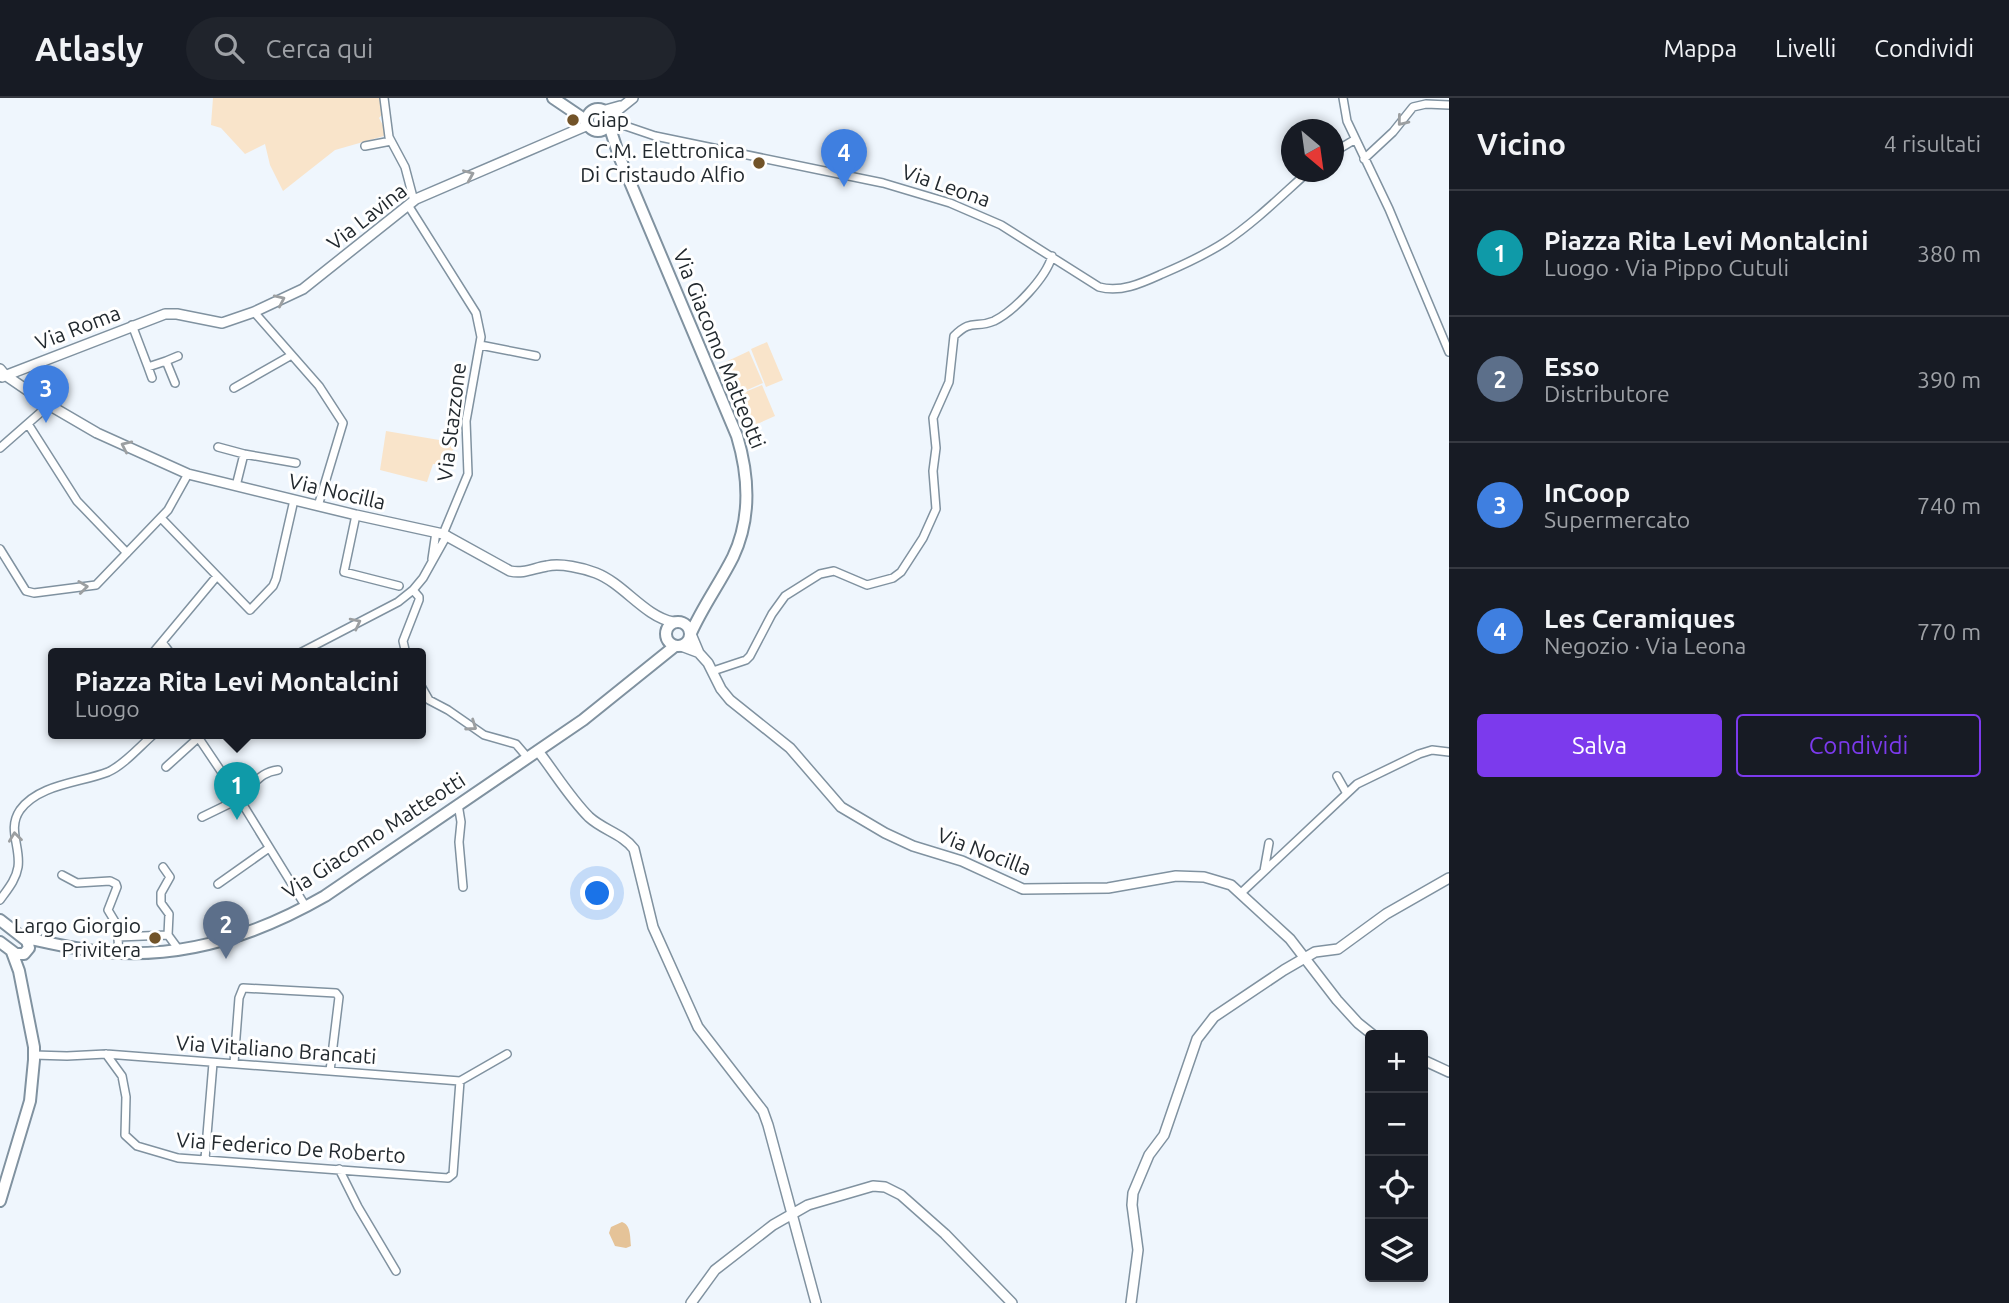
<!DOCTYPE html>
<html lang="it">
<head>
<meta charset="utf-8">
<style>
  body { margin:0; font-family:Ubuntu,sans-serif; background:#20242c; color:#f1f3f6 }
  .controls { position:absolute; right:21px; bottom:21px; display:grid; overflow:hidden; border-radius:7px; box-shadow:0 4px 10px #0003 }
  .controls button { width:63px; height:63px; display:grid; place-items:center; padding:0; border:0; border-bottom:2px solid #363941; background:#171b24; color:#f1f3f6; font:35px sans-serif }
  .compass { position:absolute; left:1281px; top:21px; width:63px; height:63px; border-radius:50%; background:#171b24; box-shadow:0 4px 10px #0003; rotate:151deg }
  .you { position:absolute; left:598px; top:796px; width:24px; height:24px; margin:-18px; border:5px solid #fff; border-radius:50%; background:#1a73e8; box-shadow:0 0 0 10px #1a73e833 }
  .badge { display:grid; place-items:center; width:46px; height:46px; border-radius:50%; background:#7c3aed; color:#fff; font-size:23px; font-weight:700 }
  .pin { position:absolute; translate:-50% -58px; filter:drop-shadow(0 2px 4px #0008) }
  .pin::after { content:''; position:absolute; top:37px; width:24px; height:21px; background:inherit; clip-path:polygon(0 0,100% 0,50% 100%) }
  .popup { position:absolute; left:48px; top:550px; width:378px; height:91px; box-sizing:border-box; display:grid; place-content:center; border-radius:7px; background:#171b24; filter:drop-shadow(0 2px 5px #0005); font-size:23px; white-space:nowrap; color:#9ea1a6 }
  .popup b { font-size:26px; color:#f1f3f6 }
  .popup::after { content:''; position:absolute; left:50%; top:100%; margin-left:-14px; border:14px solid transparent; border-top-color:#171b24 }
  .list { margin:0; padding:0; list-style:none }
  h2 { display:flex; justify-content:space-between; align-items:center; height:91px; margin:0; padding:0 28px; font-size:30px }
  h2 small { font-size:23px; font-weight:400; color:#9ea1a6 }
  .list li { display:grid; grid-template-columns:46px 1fr auto; gap:21px; align-items:center; box-sizing:border-box; height:126px; padding:0 28px; border-top:2px solid #363941 }
  .list b { display:block; font-size:26px; white-space:nowrap }
  .list p { margin:0; font-size:23px; white-space:nowrap; color:#9ea1a6 }
  .list em { font-size:23px; font-style:normal; color:#9ea1a6 }
  .actions { display:flex; gap:14px; padding:21px 28px }
  .actions a { flex:1; padding:16px 0; border:2px solid #7c3aed; border-radius:7px; text-align:center; font-size:24px; color:#7c3aed }
  .actions .main { background:#7c3aed; color:#fff }
  .icon { flex:none; width:38px; height:38px; fill:none; stroke:currentColor; stroke-width:2; stroke-linecap:round; stroke-linejoin:round }
  .map { position:relative; flex:none; width:1449px; height:1205px; overflow:hidden }
  header { display:flex; align-items:center; gap:42px; box-sizing:border-box; height:98px; padding:0 35px; background:#171b24; border-bottom:2px solid #363941 }
  header strong { font-size:33px }
  nav { display:flex; gap:38px; margin-inline-start:auto; font-size:24px }
  .search { width:490px; height:63px; background:#20242c; display:flex; align-items:center; gap:18px; box-sizing:border-box; padding:0 24px; border-radius:38px; color:#9ea1a6; font-size:26px }
  main { display:flex }
  aside { flex:1; background:#171b24 }
  .map>svg:first-child { display:block }
  .green { fill:#f9e4ca }
  .water { fill:#e5c398 }
  .lines { fill:none; stroke-linecap:round; stroke-linejoin:round }
  .minor-casing { stroke:#8092a0; stroke-width:10 }
  .tertiary-casing { stroke:#8092a0; stroke-width:12 }
  .secondary-casing { stroke:#8092a0; stroke-width:14 }
  .minor { stroke:#fff; stroke-width:7 }
  .tertiary { stroke:#fff; stroke-width:9 }
  .secondary { stroke:#fff; stroke-width:10 }
  .oneway { stroke:#9c9fa1 }
  .poi-dot { fill:#725328; stroke:#fff; stroke-width:2.5 }
  .labels { text-anchor:middle; stroke-width:6; stroke-linejoin:round; paint-order:stroke }
  .poi-label { font-size:21px; fill:#22292e; stroke:#fff; text-anchor:end }
  .street-label { font-size:21px; fill:#22292e; stroke:#fff }
</style>
</head>
<body>
<header>
<strong>Atlasly</strong>
<div class="search"><svg class="icon" aria-label="search" viewBox="0 0 24 24"><circle cx="10" cy="10" r="6"/><path d="M15 15l6 6"/></svg>Cerca qui</div>
<nav><a>Mappa</a><a>Livelli</a><a>Condividi</a></nav>
</header>
<main>
<div class="map">
<svg width="1449" height="1205" viewBox="0 0 1449 1205">
  <rect width="100%" height="100%" fill="#eff6fd"/>
  <path class="green" d="M213,0H382L385,13L379,20L384,29V38L335,52L283,93L270,67L265,46L245,56L221,30L211,27Z
    M767,244L783,282L766,289L751,251Z
    M749,253L763,285L747,292L745,287L746,292L730,299L717,268Z
    M762,287L775,318L744,332L731,300Z
    M386,333L457,345L445,366H433L427,384L380,372Z"/>
  <path class="water" d="M622,1124C631,1127 630,1139 631,1148L626,1150L615,1148L609,1135L611,1129Z"/>
  <g class="lines">
    <g class="minor-casing">
      <path id="minor" d="M384,0L389,39L405,69L414,103
        M1343,0L1347,23L1389,111L1449,254
        M608,22L655,38L883,85L950,105L1001,127L1099,189C1121,195 1142,185 1162,176C1183,167 1205,157 1225,144C1255,124 1281,98 1308,74
        M365,48L391,43
        M1334,54L1354,42
        M1364,61L1393,34L1413,9L1426,6L1449,7
        M408,107L476,215L481,239L466,323L468,376L443,436
        M254,214L319,288L343,325L318,408
        M132,227L148,269L166,263L175,285
        M480,247L536,258
        M166,263L178,258
        M148,269L152,280
        M234,290L290,258
        M28,326L77,403L127,455
        M218,349L244,356
        M0,350L49,307
        M236,388L244,356L296,365
        M356,417L344,474L399,488
        M161,420L250,512L273,488L276,481L294,402
        M0,451L26,493L34,495L96,487L168,412L188,376
        M432,461L436,434
        M162,544L171,556
        M152,556L217,478
        M298,556L398,504L413,492L423,480L447,437
        M406,556L403,543L419,502V499L413,492
        M713,573L746,562L750,558L772,516L785,498L820,476L834,473L867,487L893,480L901,474L923,440L936,411L933,373L936,350L933,320L949,284L954,238C972,220 975,231 994,223C1014,213 1046,180 1052,158
        M421,588L429,602L448,612L484,637L516,646L528,660
        M196,636L237,697L306,809
        M166,669L198,640
        M1337,678L1346,694
        M237,697C255,690 256,675 278,672
        M458,706L461,724L459,744L463,789
        M202,719L239,701
        M163,769L170,779L161,795V805L169,816L168,837
        M1264,773L1269,745
        M62,777L77,785L110,783L116,786L117,789L108,812L117,827L119,855
        M218,786L269,750
        M1241,795L1357,686L1419,656L1432,652L1449,654
        M0,802C7,792 16,782 18,769C21,749 7,731 20,712C39,686 80,685 108,674C124,667 140,648 154,636
        M118,839L168,837L179,852
        M106,956L122,978L126,999L125,1037L137,1048L178,1060L448,1080L453,1076L460,983
        M34,957L67,958L106,956L460,983L507,956
        M234,965L239,900L243,890L336,895L339,899L330,973
        M205,1061L213,965
        M339,1071L358,1109L396,1173"/>
    </g>
    <g class="tertiary-casing">
      <path id="tertiary" d="M602,13L620,8
        M608,20L633,0
        M0,271L5,277L49,307L97,335L188,376L356,417L443,436L510,473C524,476 534,470 547,468C561,465 583,470 596,475C624,486 644,518 673,524
        M2,279L165,216H177L222,225L254,214L303,191L416,101L588,27
        M691,536L699,555L708,565L721,591L730,602L790,650L841,709L885,735L913,748L962,763L1023,791L1108,790L1176,778L1204,779L1231,787L1290,841L1337,902L1358,925L1373,937
        M681,548L697,554
        M538,653C555,675 570,700 589,719C603,732 623,736 634,751L653,829L698,929L763,1013L768,1027L816,1205
        M1423,962L1449,974
        M691,1205L715,1172L773,1127L808,1107L873,1088L885,1089L901,1097L945,1136L1012,1205
        M1131,1205L1138,1152L1132,1107L1133,1095L1149,1057L1164,1037L1197,941L1214,919L1284,872L1315,854L1338,851L1386,816L1449,780"/>
    </g>
    <g class="secondary-casing">
      <path id="secondary" d="M553,0L587,23
        M587 22a11 11 0 1 1 22 0a11 11 0 1 1-22 0Z
        M608,24L619,58L737,338C749,378 751,421 733,459C720,485 703,508 691,535
        M666 536a12 12 0 1 1 24 0a12 12 0 1 1-24 0Z
        M0,822L27,843L29,850L24,856H16L0,844
        M22,839C50,845 77,852 106,854C183,861 259,836 325,798L583,622L675,548
        M0,1103L30,1003L34,962V949L19,873L12,854"/>
    </g>
    <use href="#minor" class="minor"/>
    <use href="#tertiary" class="tertiary"/>
    <use href="#secondary" class="secondary"/>
  </g>
  <defs><path id="oneway-chevron" d="M-2-3.5L2.5 0L-2 3.5" fill="none" stroke-width="1.6" stroke-linecap="round" stroke-linejoin="round" transform="scale(1.75)"/></defs>
  <g class="oneway">
    <use href="#oneway-chevron" transform="translate(1402 23) rotate(129)"/>
    <use href="#oneway-chevron" transform="translate(469 77) rotate(-23)"/>
    <use href="#oneway-chevron" transform="translate(280 202) rotate(-25)"/>
    <use href="#oneway-chevron" transform="translate(126 348) rotate(-155)"/>
    <use href="#oneway-chevron" transform="translate(83 489) rotate(-7)"/>
    <use href="#oneway-chevron" transform="translate(356 525) rotate(-27)"/>
    <use href="#oneway-chevron" transform="translate(472 628) rotate(35)"/>
    <use href="#oneway-chevron" transform="translate(15 739) rotate(-97)"/>
  </g>
  <g class="poi-dot">
    <circle cx="573" cy="22" r="7"/>
    <circle cx="759" cy="65" r="7"/>
    <circle cx="155" cy="840" r="7"/>
  </g>
  <g class="labels">
    <g class="poi-label">
      <text x="587" y="29" text-anchor="start">Giap</text>
      <text x="745" y="60">C.M. Elettronica<tspan x="745" dy="24">Di Cristaudo Alfio</tspan></text>
      <text x="141" y="835">Largo Giorgio<tspan x="141" dy="24">Privitera</tspan></text>
    </g>
    <g class="street-label">
      <text transform="translate(946 88) rotate(19)" y="7">Via Leona</text>
      <text transform="translate(367 119) rotate(-38)" y="7">Via Lavina</text>
      <text transform="translate(78 230) rotate(-21)" y="7">Via Roma</text>
      <text transform="translate(719 251) rotate(68)" y="7">Via Giacomo Matteotti</text>
      <text transform="translate(452 324) rotate(-83)" y="7">Via Stazzone</text>
      <text transform="translate(337 394) rotate(13)" y="7">Via Nocilla</text>
      <text transform="translate(374 738) rotate(-33)" y="7">Via Giacomo Matteotti</text>
      <text transform="translate(984 754) rotate(21)" y="7">Via Nocilla</text>
      <text transform="translate(276 952) rotate(4)" y="7">Via Vitaliano Brancati</text>
      <text transform="translate(291 1050) rotate(4)" y="7">Via Federico De Roberto</text>
    </g>
  </g>
</svg>
<div class="controls">
<button>+</button>
<button>−</button>
<button><svg class="icon" aria-label="locate" viewBox="0 0 24 24"><circle cx="12" cy="12" r="6"/><path d="M12 2v4M12 18v4M2 12h4M18 12h4"/></svg></button>
<button><svg class="icon" aria-label="layers" viewBox="0 0 24 24"><path d="M12 4l9 5-9 5-9-5zM3 14l9 5 9-5"/></svg></button>
</div>
<svg class="compass" viewBox="-18 -18 36 36"><path d="M0-13l5 13h-10z" fill="#e53935"/><path d="M0 13l5-13h-10z" fill="#9ea1a6"/></svg>
<div class="you"></div>
<div class="pin badge" style="left:237px;top:722px;background:#0f9aa8">1</div>
<div class="popup"><b>Piazza Rita Levi Montalcini</b>Luogo</div>
<div class="pin badge" style="left:226px;top:861px;background:#5c6f8a">2</div>
<div class="pin badge" style="left:46px;top:325px;background:#3f7fe0">3</div>
<div class="pin badge" style="left:844px;top:89px;background:#3f7fe0">4</div>
</div>
<aside>
<h2>Vicino<small>4 risultati</small></h2>
<ul class="list">
<li><span class="badge" style="background:#0f9aa8">1</span><div><b>Piazza Rita Levi Montalcini</b><p>Luogo · Via Pippo Cutuli</p></div><em>380 m</em></li>
<li><span class="badge" style="background:#5c6f8a">2</span><div><b>Esso</b><p>Distributore</p></div><em>390 m</em></li>
<li><span class="badge" style="background:#3f7fe0">3</span><div><b>InCoop</b><p>Supermercato</p></div><em>740 m</em></li>
<li><span class="badge" style="background:#3f7fe0">4</span><div><b>Les Ceramiques</b><p>Negozio · Via Leona</p></div><em>770 m</em></li>
</ul>
<div class="actions"><a class="main">Salva</a><a>Condividi</a></div>
</aside>
</main>
</body>
</html>
